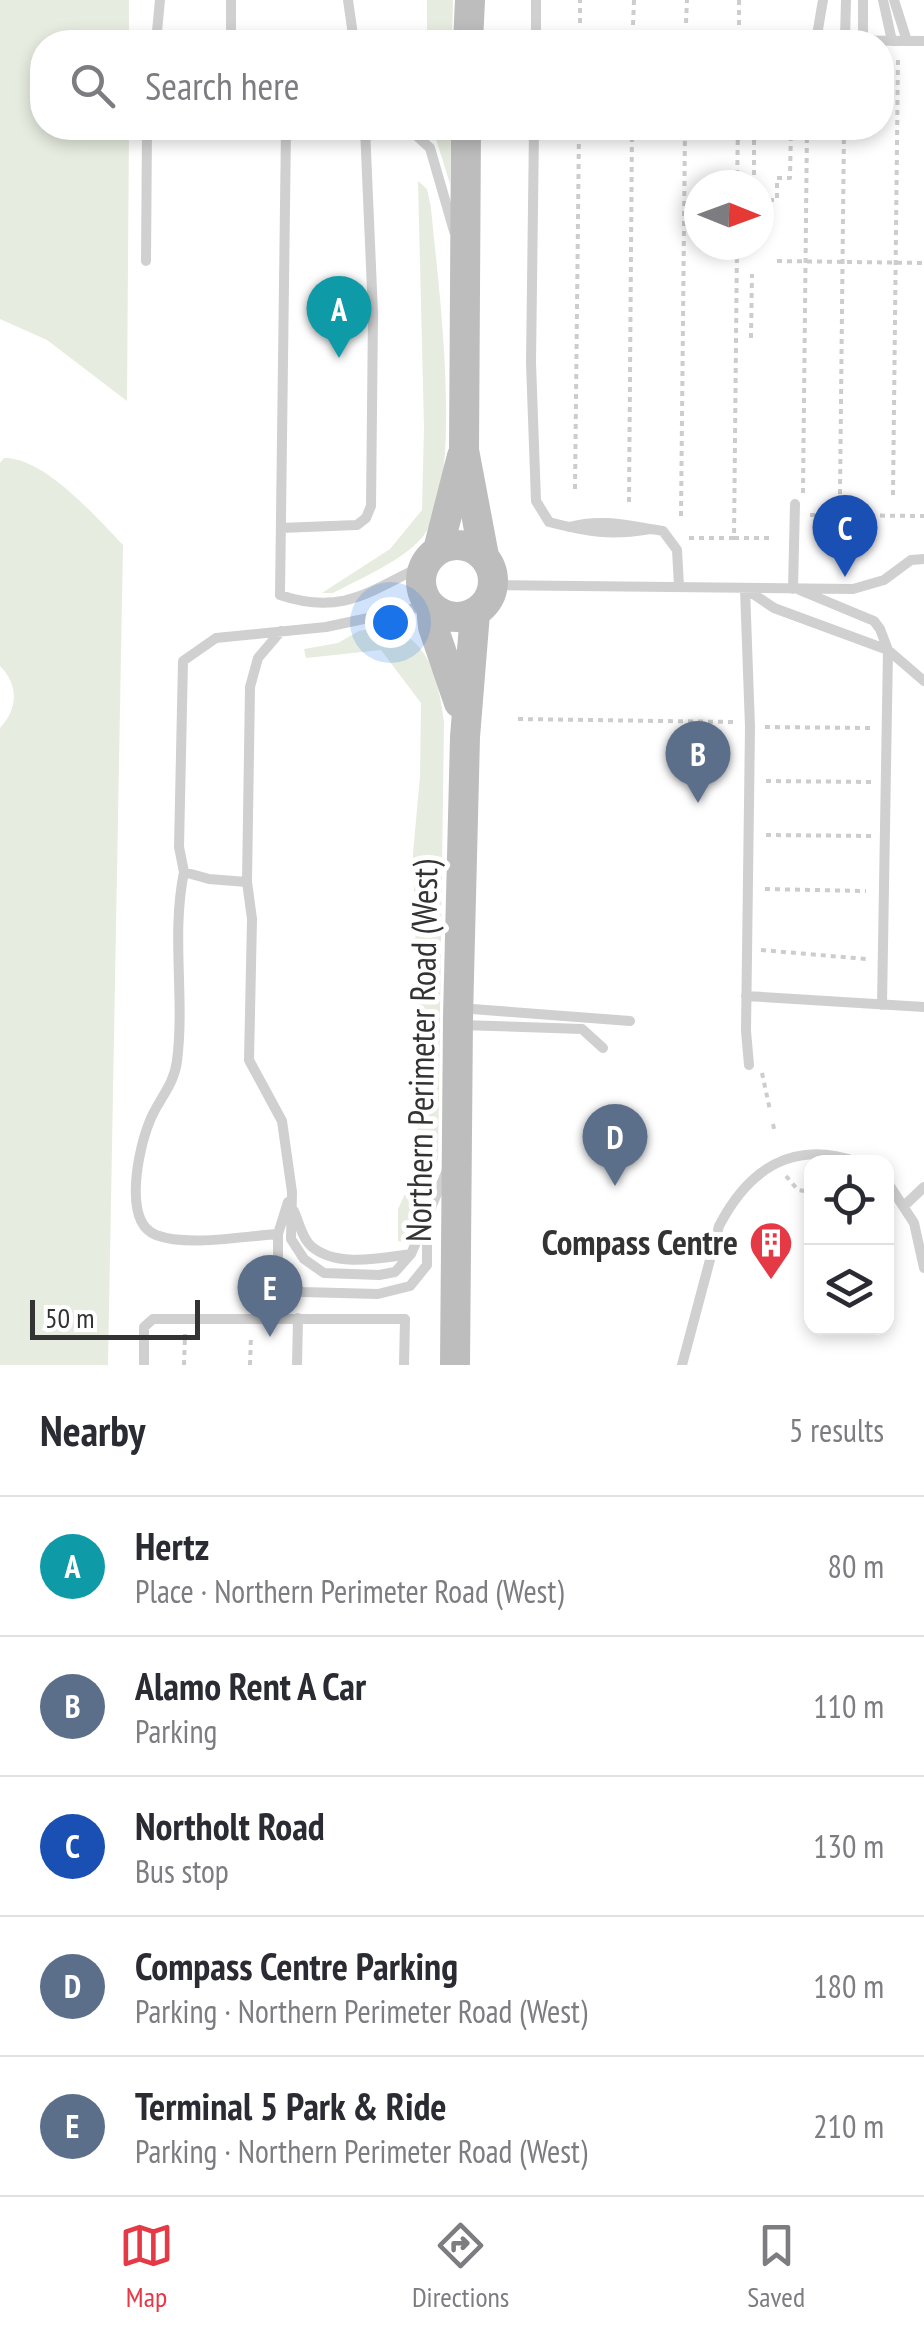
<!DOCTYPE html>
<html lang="en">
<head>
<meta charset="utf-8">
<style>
  body { margin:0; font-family:"PT Sans Narrow",sans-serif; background:#f2f2f3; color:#2b2b33 }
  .controls { position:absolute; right:30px; bottom:30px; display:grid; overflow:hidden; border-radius:20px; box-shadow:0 5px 15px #0003 }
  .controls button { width:90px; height:90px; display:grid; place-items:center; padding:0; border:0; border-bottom:2px solid #e1e1e2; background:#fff; color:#2b2b33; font:50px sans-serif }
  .compass { position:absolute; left:684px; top:170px; width:90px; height:90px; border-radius:50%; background:#fff; box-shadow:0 5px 15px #0003; rotate:91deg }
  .scale { position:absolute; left:30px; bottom:25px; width:170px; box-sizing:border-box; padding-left:10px; border:5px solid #333; border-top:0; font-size:28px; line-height:35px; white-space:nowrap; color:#333; -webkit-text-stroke:8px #fff; paint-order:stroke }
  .you { position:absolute; left:390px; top:622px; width:35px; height:35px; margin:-25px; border:8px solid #fff; border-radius:50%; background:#1a73e8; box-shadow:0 0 0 15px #1a73e833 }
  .badge { display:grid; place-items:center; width:65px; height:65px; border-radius:50%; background:#e63946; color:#fff; font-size:32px; font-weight:700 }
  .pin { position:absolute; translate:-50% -82px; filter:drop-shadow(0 2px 5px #0008) }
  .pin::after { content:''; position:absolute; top:52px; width:35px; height:30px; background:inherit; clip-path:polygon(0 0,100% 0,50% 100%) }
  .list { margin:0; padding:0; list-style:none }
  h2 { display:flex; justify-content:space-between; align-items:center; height:130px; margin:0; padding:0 40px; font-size:42px }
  h2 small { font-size:32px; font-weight:400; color:#7c7c81 }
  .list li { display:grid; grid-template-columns:65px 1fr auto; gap:30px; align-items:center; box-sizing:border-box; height:140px; padding:0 40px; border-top:2px solid #e1e1e2 }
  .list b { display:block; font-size:38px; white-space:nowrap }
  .list p { margin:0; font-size:32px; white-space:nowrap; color:#7c7c81 }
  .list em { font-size:32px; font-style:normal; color:#7c7c81 }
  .icon { flex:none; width:55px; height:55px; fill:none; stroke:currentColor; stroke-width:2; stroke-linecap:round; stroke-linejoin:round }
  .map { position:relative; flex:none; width:924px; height:1365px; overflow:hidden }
  .search { position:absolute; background:#fff; box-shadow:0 5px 15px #0003; left:30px; right:30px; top:30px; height:110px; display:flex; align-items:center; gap:25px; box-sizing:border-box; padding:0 35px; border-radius:40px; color:#7c7c81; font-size:38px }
  .sheet { height:830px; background:#fff }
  nav { display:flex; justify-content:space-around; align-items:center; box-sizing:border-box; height:140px; border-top:2px solid #e1e1e2; background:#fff; font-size:28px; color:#7c7c81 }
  nav a { display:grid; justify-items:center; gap:5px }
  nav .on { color:#e63946 }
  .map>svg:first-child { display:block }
  .green { fill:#e6ecdf }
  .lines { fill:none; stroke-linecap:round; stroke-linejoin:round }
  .path { stroke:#cdcdcd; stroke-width:4; stroke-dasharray:5 5; stroke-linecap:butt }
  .lane { stroke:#d0d0d0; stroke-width:10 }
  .secondary { stroke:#bdbdbd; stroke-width:30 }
  .labels { text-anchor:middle; stroke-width:10; stroke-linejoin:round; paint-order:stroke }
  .street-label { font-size:35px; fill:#333; stroke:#fff }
  .poi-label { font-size:35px; font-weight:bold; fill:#333; stroke:#fff; text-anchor:end }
</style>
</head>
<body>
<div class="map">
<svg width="924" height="1365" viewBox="0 0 924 1365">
  <rect width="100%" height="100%" fill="#fff"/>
  <path class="green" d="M0,0H129V42H42V128H129L127,401L47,340L0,319Z
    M427,0H453L452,42H427Z
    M426,128H451L450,184L436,139Z
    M418,181L427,189L431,208C437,278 468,492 419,541C396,564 361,578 333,593H322L390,549L422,510L424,427Z
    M4,458C44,457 96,517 123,545L108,1365H0V728C18,709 19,685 0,666V463Z
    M382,627C429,634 439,681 444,722L438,1158L403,1242L398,1241V1209L413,1177L420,1106L413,853L420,777L421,703L381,650L306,658L304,649L338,643L359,631Z"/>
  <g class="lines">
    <path class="path" d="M580,23V0
      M686,23L687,0
      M633,25L634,0
      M739,25V0
      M737,185L738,128
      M754,185V136
      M759,200H777V178H790L791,128
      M777,261L924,263
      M751,338L752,274
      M575,489L579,128
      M803,493L807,128
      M840,494L844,128
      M893,495L898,56
      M629,502L632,128
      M810,515L924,516
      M681,516L685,128
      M689,538H734L737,245
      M734,538H769
      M518,719L733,722
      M765,727L871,728
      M766,781L871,782
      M766,835L871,836
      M765,889L866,891
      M761,950L866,959
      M762,1073L770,1110
      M773,1124L775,1133
      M786,1176L798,1190L812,1192
      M184,1365L185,1334
      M250,1365L251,1335"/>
    <path class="lane" d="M348,0L354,42
      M883,0L892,41
      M894,0L907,41
      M536,38L924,41
      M845,38L846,0
      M863,39V0
      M816,41L823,0
      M156,42L160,0
      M231,42V0
      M536,42V0
      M147,128H286
      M385,128H286L280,595C342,616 370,591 424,565
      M408,128L430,148L454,231
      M534,128L531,363L536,501L549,522C588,532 610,536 650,529
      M146,261L147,128
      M569,527C603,518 629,526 663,531L677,550L679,586
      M281,528L357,525L366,518L371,506L373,313L365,128
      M493,585L853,589L884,580L911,560L924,559
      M745,589L750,727L746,1031L749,1065
      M746,589L774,608L888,650L924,681
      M793,589L795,504
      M797,589L874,621L880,629L888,650L882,1005
      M281,631L258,658L250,687L247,882L252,919L249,1060L282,1121L292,1192L291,1239L304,1259L324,1273L379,1275L395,1272L411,1254L448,1168
      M184,872C171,935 185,998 177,1061C174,1086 157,1101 149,1123C139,1148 122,1222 156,1235C188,1247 244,1236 278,1234
      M247,882L209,879L184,872L179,847L183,661L216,638L326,627L425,606
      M746,996L924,1007
      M459,1008L630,1021
      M461,1025L582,1029L603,1048
      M886,1180L914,1223L924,1268
      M288,1202L278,1234V1275L289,1287L302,1292L378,1294L410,1286L427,1265V1218
      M905,1205L924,1187
      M294,1211C299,1222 302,1238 311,1246C336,1268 380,1258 411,1254
      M144,1365V1327L153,1319H405L404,1365
      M297,1365L298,1318
      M682,1365L719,1226C748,1170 792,1139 857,1162"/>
    <path class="secondary" d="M468,42L470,0
      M466,128L464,450L484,556
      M421 581a36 36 0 1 1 72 0a36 36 0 1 1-72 0Z
      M438,550L462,456
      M431,606L433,627L459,703
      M455,1365L458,1017L465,737L475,613"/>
  </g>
  <defs>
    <g id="building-pin" transform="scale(2.25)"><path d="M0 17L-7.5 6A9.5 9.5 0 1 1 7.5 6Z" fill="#e63946" stroke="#fff"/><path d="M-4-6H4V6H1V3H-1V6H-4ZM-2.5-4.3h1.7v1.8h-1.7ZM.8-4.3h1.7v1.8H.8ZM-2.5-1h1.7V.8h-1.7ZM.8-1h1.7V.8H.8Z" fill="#fff"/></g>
  </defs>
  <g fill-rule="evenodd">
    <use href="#building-pin" x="771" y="1243"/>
  </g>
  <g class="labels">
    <g class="street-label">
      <text transform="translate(422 1051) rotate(-89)" y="12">Northern Perimeter Road (West)</text>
    </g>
    <g class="poi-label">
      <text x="738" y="1255">Compass Centre</text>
    </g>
  </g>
</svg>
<div class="controls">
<button><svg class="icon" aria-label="locate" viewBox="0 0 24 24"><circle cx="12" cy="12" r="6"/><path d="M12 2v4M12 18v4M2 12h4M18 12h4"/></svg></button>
<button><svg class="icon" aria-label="layers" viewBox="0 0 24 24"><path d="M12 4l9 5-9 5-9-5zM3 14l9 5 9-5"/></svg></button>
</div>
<svg class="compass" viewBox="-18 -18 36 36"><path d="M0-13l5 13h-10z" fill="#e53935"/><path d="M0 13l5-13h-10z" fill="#7c7c81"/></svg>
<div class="scale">50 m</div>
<div class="you"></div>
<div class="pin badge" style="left:339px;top:358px;background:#0f9aa8">A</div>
<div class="pin badge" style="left:698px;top:803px;background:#5c6f8a">B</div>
<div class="pin badge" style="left:845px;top:577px;background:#1a4fb4">C</div>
<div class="pin badge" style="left:615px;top:1186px;background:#5c6f8a">D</div>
<div class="pin badge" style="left:270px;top:1337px;background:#5c6f8a">E</div>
<div class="search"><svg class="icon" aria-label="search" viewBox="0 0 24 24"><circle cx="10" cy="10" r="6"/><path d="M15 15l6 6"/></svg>Search here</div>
</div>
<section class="sheet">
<h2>Nearby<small>5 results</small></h2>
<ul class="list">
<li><span class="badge" style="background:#0f9aa8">A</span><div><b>Hertz</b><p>Place · Northern Perimeter Road (West)</p></div><em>80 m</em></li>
<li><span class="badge" style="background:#5c6f8a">B</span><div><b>Alamo Rent A Car</b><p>Parking</p></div><em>110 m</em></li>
<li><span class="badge" style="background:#1a4fb4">C</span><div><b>Northolt Road</b><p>Bus stop</p></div><em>130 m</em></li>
<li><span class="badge" style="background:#5c6f8a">D</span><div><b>Compass Centre Parking</b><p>Parking · Northern Perimeter Road (West)</p></div><em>180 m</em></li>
<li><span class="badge" style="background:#5c6f8a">E</span><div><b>Terminal 5 Park &amp; Ride</b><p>Parking · Northern Perimeter Road (West)</p></div><em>210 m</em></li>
</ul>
</section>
<nav>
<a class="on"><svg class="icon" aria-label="map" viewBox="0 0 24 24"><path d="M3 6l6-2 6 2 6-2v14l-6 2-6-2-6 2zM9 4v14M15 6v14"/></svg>Map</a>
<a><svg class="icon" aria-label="directions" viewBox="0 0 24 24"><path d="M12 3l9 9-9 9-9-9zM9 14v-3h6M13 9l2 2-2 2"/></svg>Directions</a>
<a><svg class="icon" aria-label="saved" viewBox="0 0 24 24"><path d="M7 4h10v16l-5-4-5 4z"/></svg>Saved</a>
</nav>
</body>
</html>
